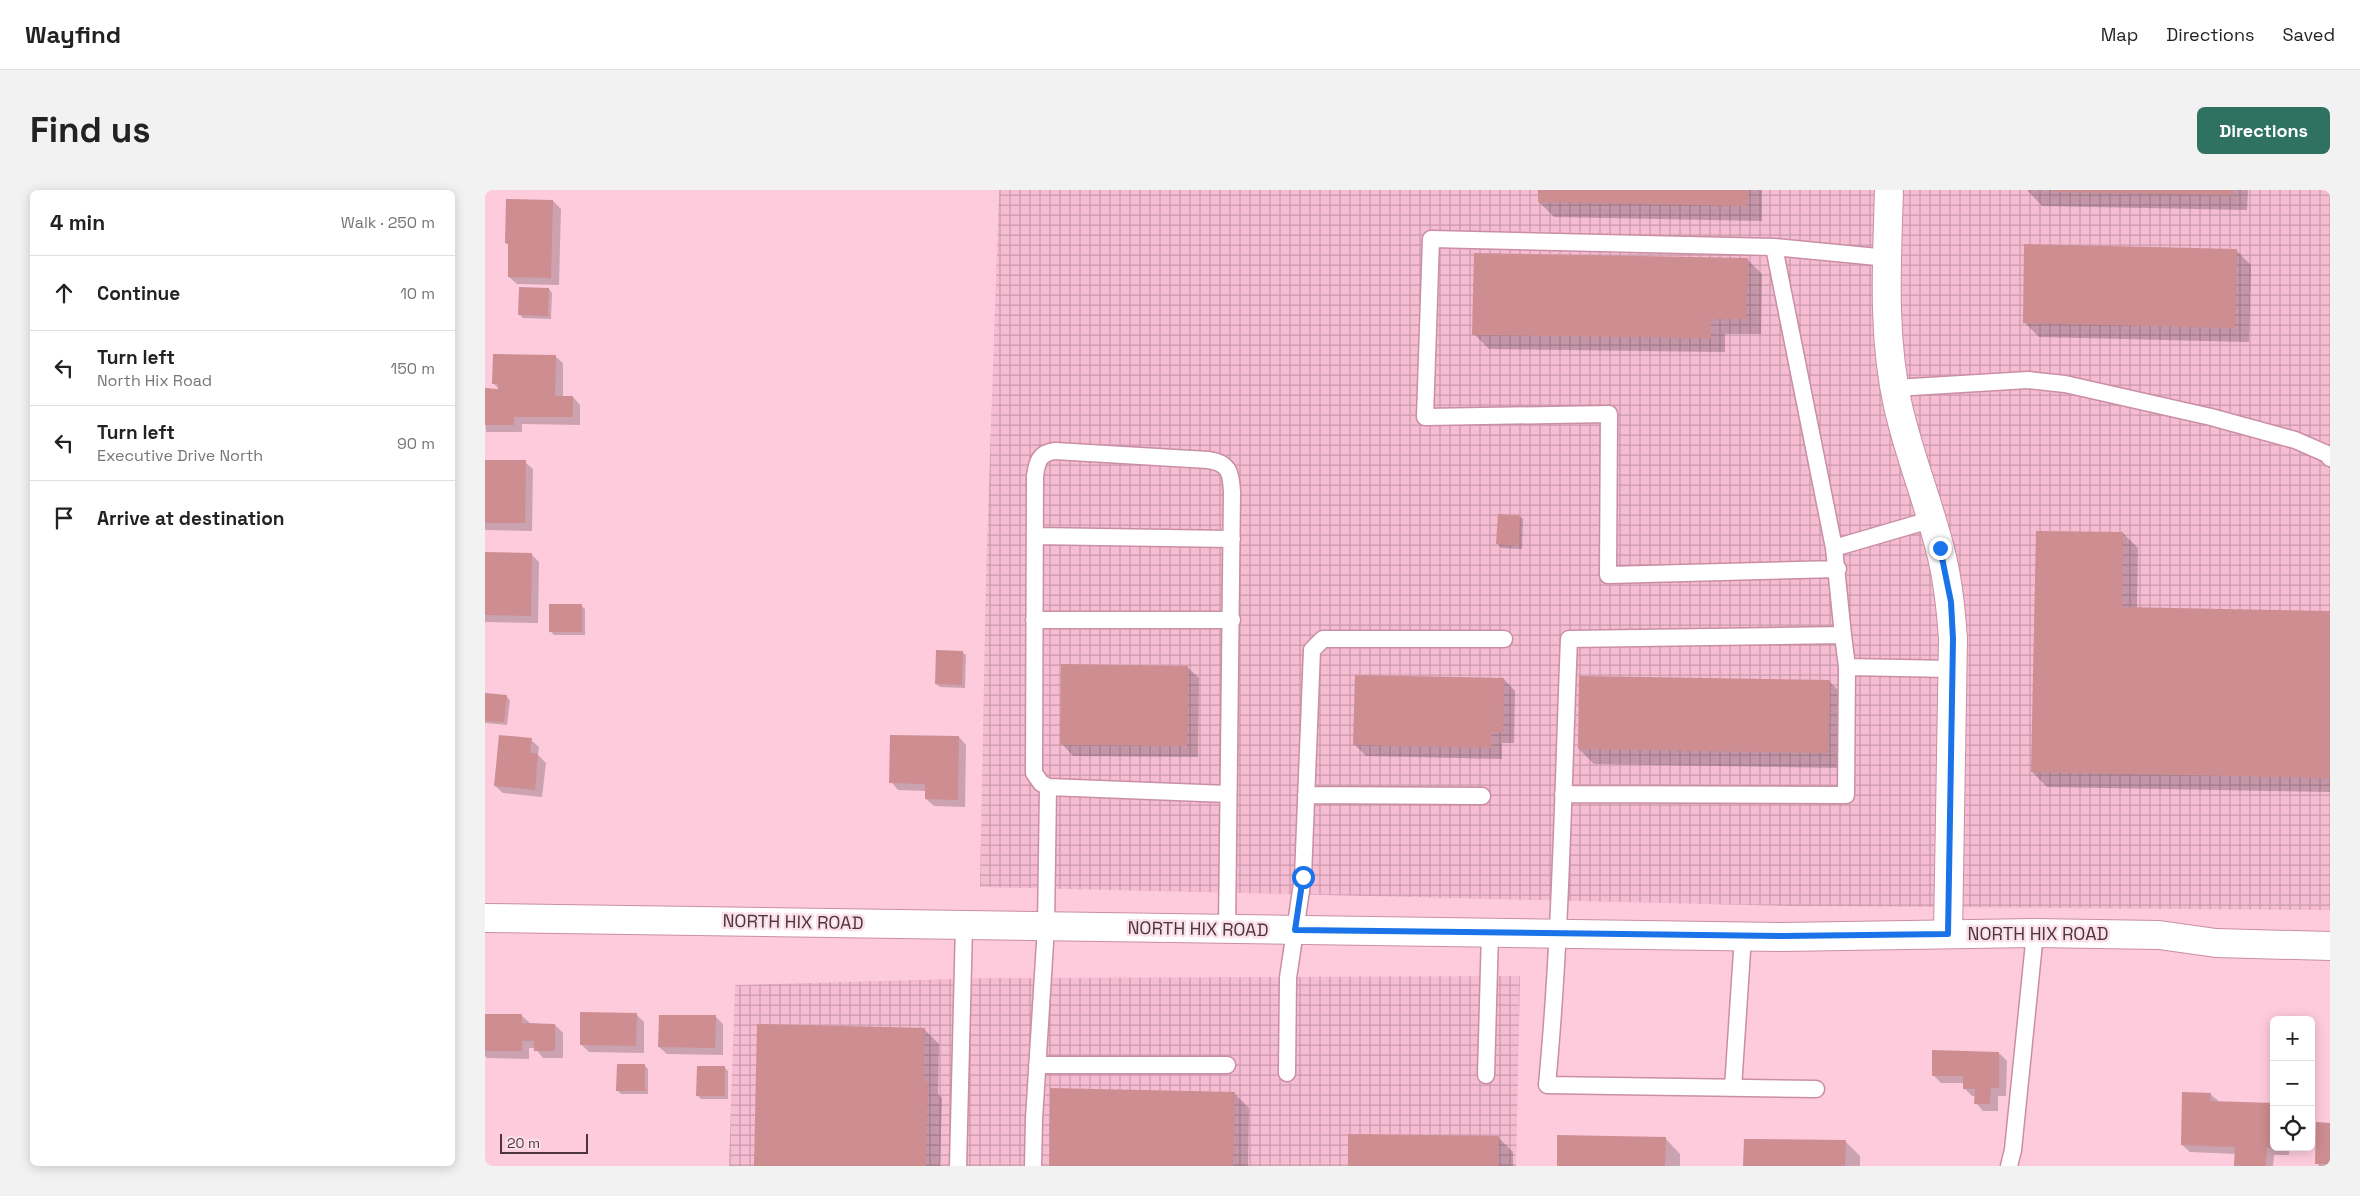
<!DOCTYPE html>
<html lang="en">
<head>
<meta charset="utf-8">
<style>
  body { margin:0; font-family:"Space Grotesk",sans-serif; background:#f2f2f2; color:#222 }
  .controls { position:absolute; right:15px; bottom:15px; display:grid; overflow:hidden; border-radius:8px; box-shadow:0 2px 12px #0003 }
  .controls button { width:45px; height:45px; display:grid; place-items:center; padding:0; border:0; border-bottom:1px solid #e0e0e0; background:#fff; color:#222; font:25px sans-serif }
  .scale { position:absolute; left:15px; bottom:12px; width:88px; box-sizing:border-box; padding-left:5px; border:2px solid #4d343d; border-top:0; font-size:14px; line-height:18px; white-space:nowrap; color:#4d343d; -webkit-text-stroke:4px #fbe0e9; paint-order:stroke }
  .stop { position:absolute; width:15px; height:15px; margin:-11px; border:4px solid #1a73e8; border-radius:50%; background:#fff }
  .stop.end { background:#1a73e8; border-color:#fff; box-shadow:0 1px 5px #0008 }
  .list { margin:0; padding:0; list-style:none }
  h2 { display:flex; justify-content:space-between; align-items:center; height:65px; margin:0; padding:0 20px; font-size:21px }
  h2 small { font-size:16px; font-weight:400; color:#767676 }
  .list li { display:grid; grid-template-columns:32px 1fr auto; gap:15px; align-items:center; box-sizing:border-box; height:75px; padding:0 20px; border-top:1px solid #e0e0e0 }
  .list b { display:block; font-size:19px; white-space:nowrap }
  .list p { margin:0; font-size:16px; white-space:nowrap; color:#767676 }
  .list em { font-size:16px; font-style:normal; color:#767676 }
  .icon { flex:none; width:28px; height:28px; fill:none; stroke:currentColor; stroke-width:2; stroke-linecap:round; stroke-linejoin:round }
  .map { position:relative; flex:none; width:1845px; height:976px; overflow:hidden; border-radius:8px }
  header { display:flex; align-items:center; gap:30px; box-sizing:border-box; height:70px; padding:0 25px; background:#fff; border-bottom:1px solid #e0e0e0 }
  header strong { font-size:24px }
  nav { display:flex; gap:28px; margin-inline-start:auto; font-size:18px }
  .intro { display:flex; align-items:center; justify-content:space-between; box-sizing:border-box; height:120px; padding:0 30px }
  h1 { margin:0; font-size:35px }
  .button { padding:12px 22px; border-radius:8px; background:#307262; color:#fff; font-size:18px; font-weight:700 }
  main { display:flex; gap:30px; padding:0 30px }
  aside { flex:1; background:#fff; border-radius:8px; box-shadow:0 2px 12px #0003 }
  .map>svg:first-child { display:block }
  .industrial { fill:url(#industrial-grid) }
  .shadow { fill:#0003 }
  .building { fill:#cd8d91 }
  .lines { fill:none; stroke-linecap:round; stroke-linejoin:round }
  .lane-casing { stroke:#ca8ea5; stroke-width:19 }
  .street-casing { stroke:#ca8ea5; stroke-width:30 }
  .secondary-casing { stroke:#ca8ea5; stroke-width:30 }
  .lane { stroke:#fff; stroke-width:16 }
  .street { stroke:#fff; stroke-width:28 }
  .secondary { stroke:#fff; stroke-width:28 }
  .route { stroke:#1a73e8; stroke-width:6 }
  .labels { text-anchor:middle; stroke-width:5; stroke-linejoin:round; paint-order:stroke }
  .street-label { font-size:18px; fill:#4d343d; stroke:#fbe0e9 }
</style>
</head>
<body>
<header>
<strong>Wayfind</strong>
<nav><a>Map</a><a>Directions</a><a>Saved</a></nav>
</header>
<div class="intro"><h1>Find us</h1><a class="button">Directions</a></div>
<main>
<aside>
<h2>4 min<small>Walk · 250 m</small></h2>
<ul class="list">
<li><svg class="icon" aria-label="ahead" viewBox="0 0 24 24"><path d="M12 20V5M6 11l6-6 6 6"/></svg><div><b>Continue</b></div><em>10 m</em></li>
<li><svg class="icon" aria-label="left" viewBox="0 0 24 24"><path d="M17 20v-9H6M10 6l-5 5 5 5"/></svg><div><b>Turn left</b><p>North Hix Road</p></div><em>150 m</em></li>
<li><svg class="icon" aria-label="left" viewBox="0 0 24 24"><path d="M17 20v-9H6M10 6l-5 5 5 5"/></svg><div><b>Turn left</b><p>Executive Drive North</p></div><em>90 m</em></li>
<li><svg class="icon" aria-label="arrive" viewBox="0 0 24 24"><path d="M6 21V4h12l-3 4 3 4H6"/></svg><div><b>Arrive at destination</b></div></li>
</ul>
</aside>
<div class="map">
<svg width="1845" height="976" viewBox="0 0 1845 976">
  <defs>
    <pattern id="industrial-grid" width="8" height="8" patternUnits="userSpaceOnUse" patternTransform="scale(1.25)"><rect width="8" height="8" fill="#f6bcd1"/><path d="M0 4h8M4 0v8" fill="none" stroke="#c99aab"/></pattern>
  </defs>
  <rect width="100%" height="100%" fill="#fecbdd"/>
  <path class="industrial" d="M514,0H1845V720L1304,716L495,697L501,385Z
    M1035,786L1031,976H244L250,795L509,788Z"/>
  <path class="shadow" d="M1054,0H1277V31L1069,27L1054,12Z
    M1542,0H1763L1762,20L1557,16Z
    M68,11L76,19L74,95L32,94L24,87L25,56L21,53Z
    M1751,60L1766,75L1764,152L1554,147L1539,132Z
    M1262,69L1277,84L1276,144H1240V162L1004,159L989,144Z
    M64,99L67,103L66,129L38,128L34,124Z
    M70,166L78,173V207H88L95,215V235L37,234V242H1L0,200H15L9,194Z
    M0,271L40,272L48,279L47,341L0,340Z
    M1035,326L1038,329L1037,359L1016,358L1013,354Z
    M1638,343L1653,358L1652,419L1845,423V602L1562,597L1547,582Z
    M0,363L46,364L54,372L53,433L0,432Z
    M97,416L100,419V445H69L65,441Z
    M477,462L481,465L480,498L455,497L451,494Z
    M702,477L714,488L713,567L588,566L577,554Z
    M871,487L1019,489L1030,501L1029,553H1017V569L881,566L869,554Z
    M1344,491L1359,506L1358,578L1109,574L1094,559Z
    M0,504L21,506L25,510L22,535L0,533Z
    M474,547L481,555L480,617L449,616L441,609V601L413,600L406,592Z
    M46,550L54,557L53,565L61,573L57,607L18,603L10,596Z
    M0,825L37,826L45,833L70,835L78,843V868H58L50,858H44V869L2,868L0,866Z
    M152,825L159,832V863L104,862L96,854Z
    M231,827L238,834V865L182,864L174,857Z
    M439,839L454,854L453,904L457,908L455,976H270Z
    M1514,863L1522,871L1521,906H1513V921H1498L1491,913V906H1487L1479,898V893H1456L1448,885Z
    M160,876L163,879V904H136L132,900Z
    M240,878L243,881V909H216L212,905Z
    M749,903L764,918L763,976H565Z
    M1725,904L1789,957H1804V965H1789L1788,976H1751V964L1705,962L1697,955Z
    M1845,934V976H1834L1832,973Z
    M1013,947L1028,962V976H864Z
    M1181,949L1195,964V976H1073Z
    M1360,951L1375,966V976H1260Z"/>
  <path class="building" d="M1053,0H1263L1262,16L1053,12Z
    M1567,0H1748V5L1567,2Z
    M21,9L68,10L66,88L23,87V54L20,53Z
    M1539,54L1752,59L1750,138L1538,133Z
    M989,63L1263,68L1261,129H1226V148L987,145Z
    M34,97L64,98L63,126L33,125Z
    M8,164L71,165L70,206H88V227H29V235H0V198L13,199V194H7Z
    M0,270H41L40,333H0Z
    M1013,324L1035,325L1034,356L1011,354Z
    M1551,341L1638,342L1637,417L1845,421V588L1546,582Z
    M0,362L47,363L46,426L0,425Z
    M64,414H97V442H64Z
    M451,460L478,461L477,495L450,494Z
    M576,474L703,476L702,556L575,555Z
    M870,485L1019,488L1018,542H1006V558L868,555Z
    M1094,486L1345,490L1344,563L1093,559Z
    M0,503L22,505L19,532L0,531Z
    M14,545L47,548L45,563L53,564L50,600L9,596Z
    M405,545L474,546L473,610L440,609V594L404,593Z
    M95,822L152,823L151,856L95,855Z
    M0,824H37V833L70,834V861H49V851H37V861H0Z
    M174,825H231L230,858L173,857Z
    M272,834L440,838L438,891L443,892L441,976H269Z
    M1447,860L1514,862V898H1506L1505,914H1489L1490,899H1478V886H1447Z
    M132,874H160V901H131Z
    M212,876H240V906H211Z
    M565,898L750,902L748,976H564Z
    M1697,902L1726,903L1725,911L1789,913V958H1782L1781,976H1749L1750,957L1696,955Z
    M1831,932L1845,933V974H1830Z
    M863,944L1014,946L1013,976H863Z
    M1072,945L1181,947L1180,976H1072Z
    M1259,949L1361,950L1360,976H1258Z"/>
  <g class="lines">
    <g class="lane-casing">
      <path id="lane" d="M1289,57L1403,68
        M1410,198L1543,190L1580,194L1726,227L1810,250L1842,264L1845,268
        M550,346L747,349
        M1349,358L1445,330
        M1353,379L1123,385L1124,224L940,227L946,49L1289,57L1349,358L1358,445
        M549,430H747
        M1362,477L1467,479
        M1078,604L1361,605L1362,477L1358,445L1084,449C1078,597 1076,747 1062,895L1331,899
        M821,605L997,606
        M742,739L747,302C746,282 744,273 723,270L570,261C554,263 552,272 550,286L549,583L556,593L563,597L743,604
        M552,875H742
        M802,883L803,788L818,687L827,460L838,449H1019
        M1001,885L1005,742
        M1248,898L1258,746
        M473,976L479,735
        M548,976L549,929L561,737L563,597
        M1524,976L1528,960L1550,743"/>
    </g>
    <g class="street-casing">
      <path id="street" d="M1404,0C1402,72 1397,145 1413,216C1424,265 1443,311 1455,359C1463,389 1466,419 1468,449L1463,744"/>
    </g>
    <g class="secondary-casing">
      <path id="secondary" d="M0,728L1297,747L1550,743L1674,745L1731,753L1845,756"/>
    </g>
    <use href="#lane" class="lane"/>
    <use href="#street" class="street"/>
    <use href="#secondary" class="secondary"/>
  </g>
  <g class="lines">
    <path class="route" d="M818,687L810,740L1298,746L1463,744L1468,449L1466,412L1455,358"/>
  </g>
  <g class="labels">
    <g class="street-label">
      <text transform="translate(308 732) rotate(1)" y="6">NORTH HIX ROAD</text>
      <text transform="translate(713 739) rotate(1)" y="6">NORTH HIX ROAD</text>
      <text x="1553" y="750">NORTH HIX ROAD</text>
    </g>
  </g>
</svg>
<div class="controls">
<button>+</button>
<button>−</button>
<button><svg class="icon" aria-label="locate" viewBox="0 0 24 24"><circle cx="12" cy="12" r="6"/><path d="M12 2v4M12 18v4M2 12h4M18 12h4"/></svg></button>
</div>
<div class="scale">20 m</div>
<div class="stop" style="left:818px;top:687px"></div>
<div class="stop end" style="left:1455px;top:358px"></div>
</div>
</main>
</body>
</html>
